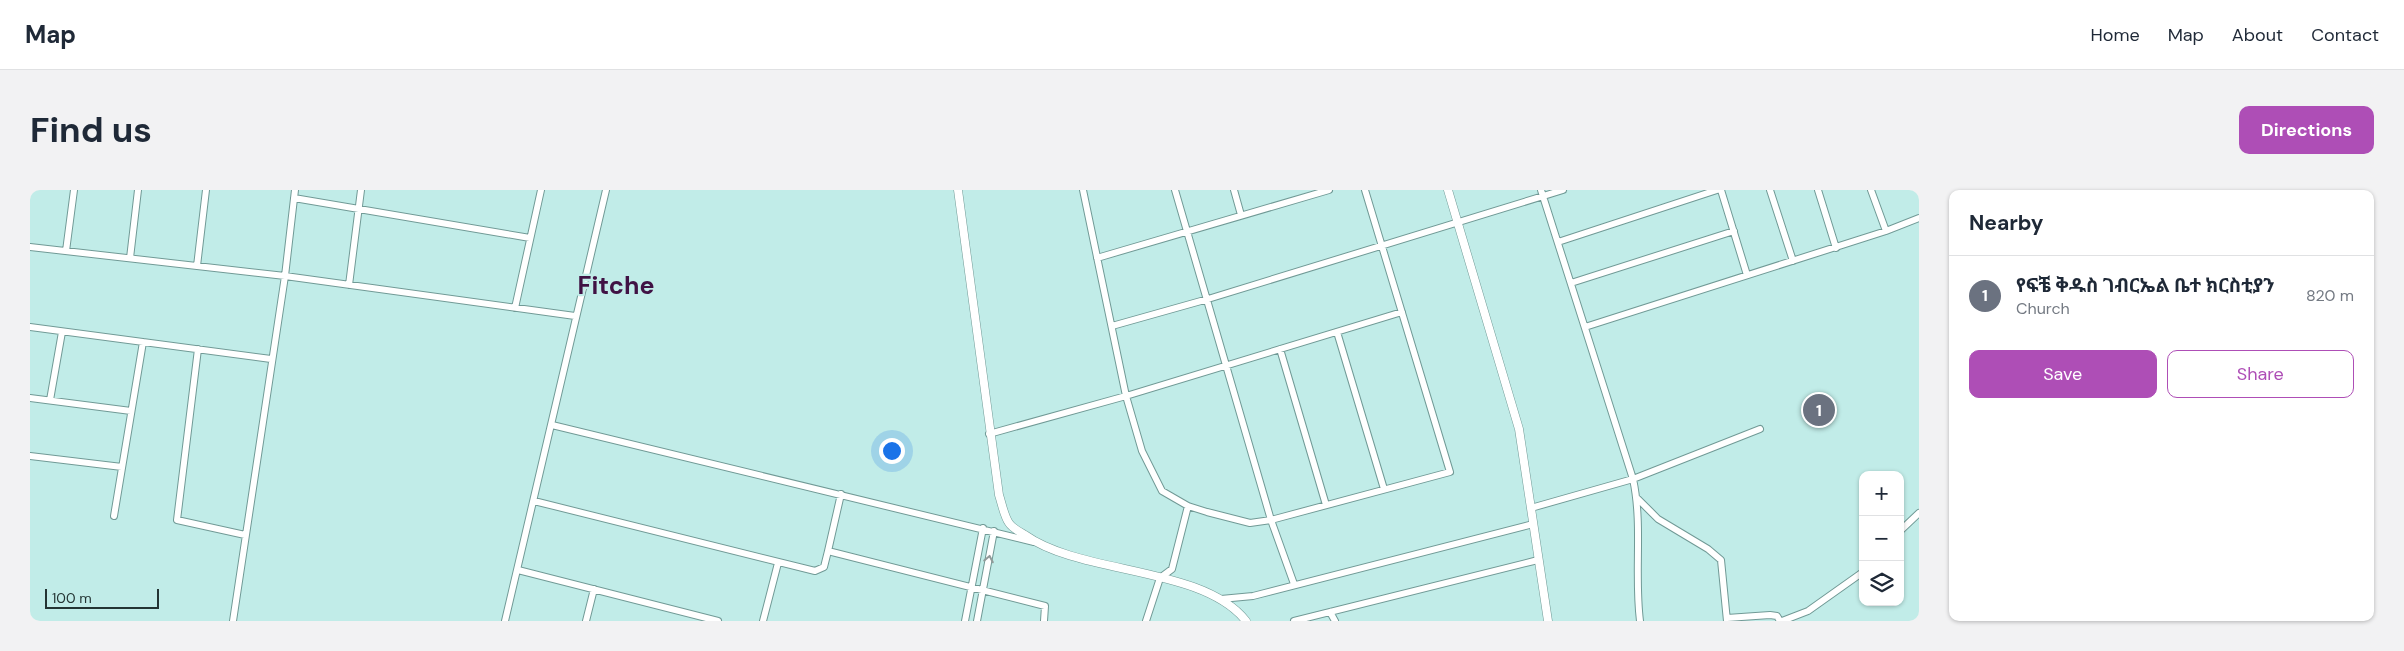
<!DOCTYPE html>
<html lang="en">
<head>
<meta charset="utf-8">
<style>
  body { margin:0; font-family:"DM Sans","Noto Sans Ethiopic",sans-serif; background:#f2f2f3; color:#1f2937 }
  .controls { position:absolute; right:15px; bottom:15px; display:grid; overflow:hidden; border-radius:10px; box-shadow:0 1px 4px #0004 }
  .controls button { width:45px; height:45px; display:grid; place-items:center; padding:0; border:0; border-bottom:1px solid #e0e1e3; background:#fff; color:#1f2937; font:25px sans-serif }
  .scale { position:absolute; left:15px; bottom:12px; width:114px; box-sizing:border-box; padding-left:5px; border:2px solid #233433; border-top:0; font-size:14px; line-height:18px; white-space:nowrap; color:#233433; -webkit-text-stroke:4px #c1ece8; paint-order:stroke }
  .you { position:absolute; left:861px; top:260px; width:18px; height:18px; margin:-12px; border:4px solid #fff; border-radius:50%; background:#1a73e8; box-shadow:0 0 0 8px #1a73e833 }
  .badge { display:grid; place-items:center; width:32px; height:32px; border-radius:50%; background:#ae4eb6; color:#fff; font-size:16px; font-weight:700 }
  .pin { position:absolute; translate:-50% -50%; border:2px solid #fff; box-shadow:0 1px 5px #0006 }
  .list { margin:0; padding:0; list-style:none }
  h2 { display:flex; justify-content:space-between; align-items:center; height:65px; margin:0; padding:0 20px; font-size:21px }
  h2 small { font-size:16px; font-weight:400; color:#747a83 }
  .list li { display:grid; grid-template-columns:32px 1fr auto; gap:15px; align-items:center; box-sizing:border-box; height:80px; padding:0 20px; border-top:1px solid #e0e1e3 }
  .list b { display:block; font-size:19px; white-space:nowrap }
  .list p { margin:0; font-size:16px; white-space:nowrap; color:#747a83 }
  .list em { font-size:16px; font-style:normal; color:#747a83 }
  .actions { display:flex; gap:10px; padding:15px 20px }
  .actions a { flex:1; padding:11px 0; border:1px solid #ae4eb6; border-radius:10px; text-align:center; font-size:18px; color:#ae4eb6 }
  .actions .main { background:#ae4eb6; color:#fff }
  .icon { flex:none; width:28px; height:28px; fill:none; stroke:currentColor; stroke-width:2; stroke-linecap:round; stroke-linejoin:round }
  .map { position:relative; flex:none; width:1889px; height:431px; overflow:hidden; border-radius:10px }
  header { display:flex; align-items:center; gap:30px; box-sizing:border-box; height:70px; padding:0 25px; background:#fff; border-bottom:1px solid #e0e1e3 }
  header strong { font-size:24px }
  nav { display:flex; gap:28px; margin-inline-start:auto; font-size:18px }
  .intro { display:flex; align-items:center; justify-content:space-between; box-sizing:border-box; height:120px; padding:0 30px }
  h1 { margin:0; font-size:35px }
  .button { padding:12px 22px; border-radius:10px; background:#ae4eb6; color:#fff; font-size:18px; font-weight:700 }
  main { display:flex; gap:30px; padding:0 30px }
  aside { flex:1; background:#fff; border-radius:10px; box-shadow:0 1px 4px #0004 }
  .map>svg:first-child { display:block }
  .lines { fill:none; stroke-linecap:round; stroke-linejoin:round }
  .minor-casing { stroke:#719a96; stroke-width:8 }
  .tertiary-casing { stroke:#719a96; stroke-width:9 }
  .minor { stroke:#fff; stroke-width:6 }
  .tertiary { stroke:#fff; stroke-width:8 }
  .oneway { stroke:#919a99 }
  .labels { text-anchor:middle; stroke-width:4.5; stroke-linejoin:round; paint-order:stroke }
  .town-label { font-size:25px; font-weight:bold; fill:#401244; stroke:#c1ece8 }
</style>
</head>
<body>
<header>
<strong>Map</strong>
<nav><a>Home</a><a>Map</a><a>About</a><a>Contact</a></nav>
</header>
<div class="intro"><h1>Find us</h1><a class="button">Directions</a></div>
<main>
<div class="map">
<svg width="1889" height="431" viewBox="0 0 1889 431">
  <rect width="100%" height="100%" fill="#c1ece8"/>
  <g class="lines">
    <g class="minor-casing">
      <path id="minor" d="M1053,0L1096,206L1112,261L1132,301L1158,316L1177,322L1220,333L1241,330L1420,282L1335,0
        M1145,0L1241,330L1264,394
        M1204,0L1211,25
        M1511,0L1603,289C1613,335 1604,384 1610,431
        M1691,0L1717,85
        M1740,0L1763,71
        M1788,0L1806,58
        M1841,0L1856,41
        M264,8L500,48
        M1528,52L1687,0
        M0,57L255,86L545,126
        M36,61L44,0
        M100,68L108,0
        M1067,68L1299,0
        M167,76L176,0
        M1541,93L1704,41
        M319,95L331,0
        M485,118L511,0
        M1082,136L1178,109L1533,0
        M0,137L241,169
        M1555,137L1856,41L1889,28
        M1307,142L1354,299
        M168,159L147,330L215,345
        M1250,159L1296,315
        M0,208L101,221
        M20,210L32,142
        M522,235L1004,352
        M959,244L1096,206L1372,122
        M0,266L92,277
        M1608,309L1628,329L1678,359L1691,370L1697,431
        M504,311L785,381L794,377L798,361L1015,416L1014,431
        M1501,318L1603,289L1730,239
        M84,326L113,152
        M1870,341L1889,323
        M798,361L811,304
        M488,380L688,431
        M1191,409L1223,406L1503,334
        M1300,422L1305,431
        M1697,428L1740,425L1747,426L1750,431
        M203,431L255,86L265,0
        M475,431L576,0
        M556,431L564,399
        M733,431L748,373
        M935,431L953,338
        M947,431L964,341
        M1116,431L1130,388L1142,379L1158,316
        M1264,431L1508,370
        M1752,431L1778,421L1833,382"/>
    </g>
    <g class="tertiary-casing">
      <path id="tertiary" d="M928,0L969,305C972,314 974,326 979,333C982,338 990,342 995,345C1051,385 1173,376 1216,431
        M1418,0L1489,239L1518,431"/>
    </g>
    <use href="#minor" class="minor"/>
    <use href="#tertiary" class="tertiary"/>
  </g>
  <defs><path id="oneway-chevron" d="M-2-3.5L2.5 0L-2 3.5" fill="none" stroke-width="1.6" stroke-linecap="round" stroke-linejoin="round" transform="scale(1.25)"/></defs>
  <use class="oneway" href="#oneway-chevron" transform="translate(959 369) rotate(-79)"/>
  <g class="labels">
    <g class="town-label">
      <text x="586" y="104">Fitche</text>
    </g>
  </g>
</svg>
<div class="controls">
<button>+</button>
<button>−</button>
<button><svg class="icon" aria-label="layers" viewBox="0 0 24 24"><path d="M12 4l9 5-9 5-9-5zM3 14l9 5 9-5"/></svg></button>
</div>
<div class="scale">100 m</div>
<div class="you"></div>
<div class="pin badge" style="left:1789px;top:220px;background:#6b7280">1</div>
</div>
<aside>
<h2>Nearby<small></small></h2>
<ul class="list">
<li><span class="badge" style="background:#6b7280">1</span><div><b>የፍቼ ቅዱስ ገብርኤል ቤተ ክርስቲያን</b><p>Church</p></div><em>820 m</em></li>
</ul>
<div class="actions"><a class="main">Save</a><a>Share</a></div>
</aside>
</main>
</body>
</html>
